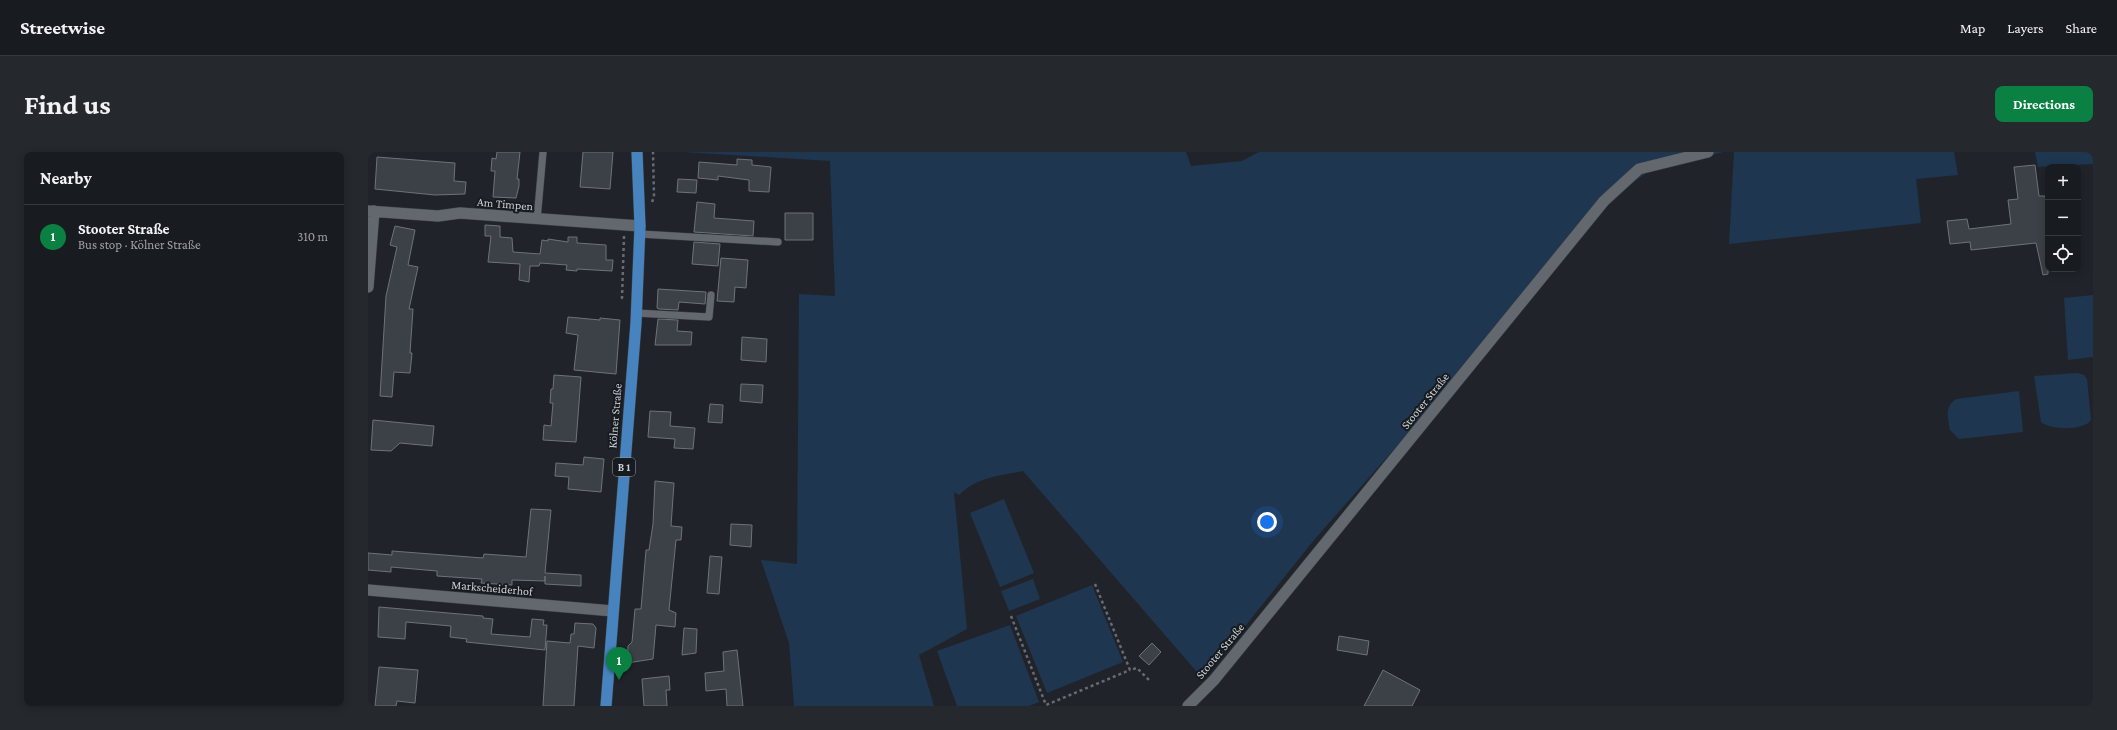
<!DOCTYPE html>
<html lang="en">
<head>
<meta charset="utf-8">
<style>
  body { margin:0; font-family:"Crimson Pro",serif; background:#25282d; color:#f1f3f6 }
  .controls { position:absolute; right:12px; top:12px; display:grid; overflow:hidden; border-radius:8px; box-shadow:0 2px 10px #0003 }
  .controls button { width:36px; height:36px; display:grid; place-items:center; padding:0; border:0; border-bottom:1px solid #36393e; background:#181b20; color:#f1f3f6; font:20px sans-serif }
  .you { position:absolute; left:899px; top:370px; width:14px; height:14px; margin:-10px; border:3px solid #fff; border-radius:50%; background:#1a73e8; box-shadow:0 0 0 6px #1a73e833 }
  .badge { display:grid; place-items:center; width:26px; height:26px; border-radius:50%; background:#0b8043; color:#fff; font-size:13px; font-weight:700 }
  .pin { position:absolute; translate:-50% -33px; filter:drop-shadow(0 1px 2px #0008) }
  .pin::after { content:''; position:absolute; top:21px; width:14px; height:12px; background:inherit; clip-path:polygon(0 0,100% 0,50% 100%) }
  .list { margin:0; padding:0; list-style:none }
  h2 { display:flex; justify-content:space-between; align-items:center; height:52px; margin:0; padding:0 16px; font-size:17px }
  h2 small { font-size:13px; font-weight:400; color:#9fa1a5 }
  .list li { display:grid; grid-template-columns:26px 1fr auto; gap:12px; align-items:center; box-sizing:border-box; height:64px; padding:0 16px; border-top:1px solid #36393e }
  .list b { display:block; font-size:15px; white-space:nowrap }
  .list p { margin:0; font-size:13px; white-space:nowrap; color:#9fa1a5 }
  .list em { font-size:13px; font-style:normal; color:#9fa1a5 }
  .icon { flex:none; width:22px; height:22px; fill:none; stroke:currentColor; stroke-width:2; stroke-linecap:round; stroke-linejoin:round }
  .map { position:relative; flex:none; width:1725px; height:554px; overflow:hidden; border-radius:8px }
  header { display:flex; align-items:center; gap:24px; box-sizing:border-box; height:56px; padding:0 20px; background:#181b20; border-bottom:1px solid #36393e }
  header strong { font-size:19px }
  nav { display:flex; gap:22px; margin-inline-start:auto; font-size:14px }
  .intro { display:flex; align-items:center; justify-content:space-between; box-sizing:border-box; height:96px; padding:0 24px }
  h1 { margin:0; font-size:28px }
  .button { padding:10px 18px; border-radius:8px; background:#0b8043; color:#fff; font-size:14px; font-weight:700 }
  main { display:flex; gap:24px; padding:0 24px }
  aside { flex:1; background:#181b20; border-radius:8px; box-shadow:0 2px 10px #0003 }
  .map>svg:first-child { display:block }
  .green { fill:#1e364f }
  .building { fill:#3c4147; stroke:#6d7379 }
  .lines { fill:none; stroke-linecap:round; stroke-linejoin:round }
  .service-casing { stroke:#3c4145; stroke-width:8 }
  .minor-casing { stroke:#3c4145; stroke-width:12 }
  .primary-casing { stroke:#3c4145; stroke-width:12 }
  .path { stroke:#686b71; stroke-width:2.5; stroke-dasharray:3 3; stroke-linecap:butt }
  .service { stroke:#63686f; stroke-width:7 }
  .minor { stroke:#63686f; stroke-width:11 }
  .primary { stroke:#4784bf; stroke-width:11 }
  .labels { text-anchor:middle; stroke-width:4; stroke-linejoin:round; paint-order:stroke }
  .shield { fill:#161b20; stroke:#979a9f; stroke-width:1 }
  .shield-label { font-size:11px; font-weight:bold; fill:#ced1d5 }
  .street-label { font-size:12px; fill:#ced1d5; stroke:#161b20 }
</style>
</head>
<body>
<header>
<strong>Streetwise</strong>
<nav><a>Map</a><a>Layers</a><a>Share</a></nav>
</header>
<div class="intro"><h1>Find us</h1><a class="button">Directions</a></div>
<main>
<aside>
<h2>Nearby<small></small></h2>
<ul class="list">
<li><span class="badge">1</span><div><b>Stooter Straße</b><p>Bus stop · Kölner Straße</p></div><em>310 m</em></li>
</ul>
</aside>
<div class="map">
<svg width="1725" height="554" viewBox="0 0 1725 554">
  <rect width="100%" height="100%" fill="#20242a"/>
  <path class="green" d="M315,0H818L823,14L874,9L891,0H1355L1280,20L1254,38L1211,84L1170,134L946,388L835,527L655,319C631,324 609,325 591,343L586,340L599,477L551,503L566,554H426L421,491L393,408L429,412L431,142L467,144L462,9Z
    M1366,0H1586L1590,23L1548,27L1553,71L1361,92Z
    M1667,0H1725V12L1670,15Z
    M1725,143V205L1700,208L1696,146Z
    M1709,221L1716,223L1719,227L1723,268C1716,279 1682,278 1673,270L1666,224Z
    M1651,239L1655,280L1591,287L1582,278C1580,266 1576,255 1588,247Z
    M636,347L666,421L632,435L602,361Z
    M665,427L672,447L641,459L633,439Z
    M724,433L755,510L679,541L648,464Z
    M642,473L671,550L661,554H589L569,499Z"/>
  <path class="building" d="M129,0H152L149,27H151V34L148,46L125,45L127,19H123L124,6L128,7Z
    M215,0H245L242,37L212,35Z
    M9,5L87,11L86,29L98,30L97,42L67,43L7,37Z
    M369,7L384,8V13L403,15L401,40L381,39V28L350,24V28L330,26L331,10L369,13Z
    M1667,13L1671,44H1677L1680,66V122L1675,123L1668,91L1603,98L1602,90L1582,92L1579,69L1599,67L1601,77L1643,72L1640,48L1650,47L1646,15Z
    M310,27L329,28L328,41L309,40Z
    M329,50L347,52L346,66L386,69L385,84L326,80Z
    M417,61H445V88H417Z
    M117,73L132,74V85L144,86L145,100L172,102L174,88L180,89V87L200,90V85H209V91L238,93V108H245L244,119L209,117V119L198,118L199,113L172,111L171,114H162L161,130L151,128L152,112L120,110L123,84H117Z
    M27,74L47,78L40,113L50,115L41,157H45L42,201H44L42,221L26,220L24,245L12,244L18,144L29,95L22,93Z
    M326,90L352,92L350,114L324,112Z
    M353,106L380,108L378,136L367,135L366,150L349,149Z
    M290,137L338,140L337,152L311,150L310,158L291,157L289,156Z
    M200,165L232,168V166L252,168L248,222L206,218L210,183L198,181Z
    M290,167L310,168L309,179L324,180L323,193H287Z
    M374,185L399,187L398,210L373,208Z
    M186,223L213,225L208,290L175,288L176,273L183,274L185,251H182L183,237H185Z
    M373,232L395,233L394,251L372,249Z
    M342,252L355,253L354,271L340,270Z
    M282,259L303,260L302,274L327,276L325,297L306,296L307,287L280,285Z
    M5,268L66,274L64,294L32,291L23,299L3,298Z
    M216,305L236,307L233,340L200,337L201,325L187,324L188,311L215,313Z
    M287,329L306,331L303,374L314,375L313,388H308L301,458L308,461L307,475L288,473L285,507L259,511L260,494L264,490L267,457H273L278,398H281L285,372Z
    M163,357L183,358L177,421L213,423V434L177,432V424V429L144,428V433L113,431L114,427L69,424V419L23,415V420L0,418V401L24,403V399L115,406L116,402L158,405Z
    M363,372L384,373L383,395L362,393Z
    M342,404L354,405L351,442L339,441Z
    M11,455L115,464V466L125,467L123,482L162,485L164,467L176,468L175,473H179L177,498L98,490L99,487L82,485L83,474L38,470L37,487L10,485Z
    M207,471L225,472L228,476L226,496L210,494L206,554H175L179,489L202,491L203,482H206Z
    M316,476L329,477L328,501L314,503Z
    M971,484L1001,489L999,503L969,498Z
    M784,491L793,500L781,513L771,504Z
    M369,498L375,554H359L358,537L338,539L337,521L356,519L355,500Z
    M11,515L50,518L47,551L29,549L28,554H7Z
    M1015,518L1052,538L1044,554H996Z
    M301,524L302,538H298L299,554H276L274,527Z"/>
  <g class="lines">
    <g class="service-casing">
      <path id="service" d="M169,68L175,0
        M272,82L410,90
        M268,161L341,165L343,143"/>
    </g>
    <g class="minor-casing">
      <path id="minor" d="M0,59L70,64L92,61L272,74
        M0,135L6,59
        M0,438L245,459
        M820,554L846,528L1236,49L1271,17L1340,0"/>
    </g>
    <g class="primary-casing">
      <path id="primary" d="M238,554L268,171L272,74L269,0"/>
    </g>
    <path class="path" d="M284,50L286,45L285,0
      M256,84L254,146L256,149
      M727,432L762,518L769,516L782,529
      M643,464L678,553L762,518"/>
    <use href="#service" class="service"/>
    <use href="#minor" class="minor"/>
    <use href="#primary" class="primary"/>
  </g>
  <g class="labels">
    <rect class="shield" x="245" y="306" width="22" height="18" rx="3"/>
    <g class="shield-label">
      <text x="256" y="319">B 1</text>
    </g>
    <g class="street-label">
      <text transform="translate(137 52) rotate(5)" y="4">Am Timpen</text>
      <text transform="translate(1057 249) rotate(-51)" y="4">Stooter Straße</text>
      <text transform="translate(247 264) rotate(-85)" y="4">Kölner Straße</text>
      <text transform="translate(124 436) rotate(5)" y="4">Markscheiderhof</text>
      <text transform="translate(852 499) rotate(-50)" y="4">Stooter Straße</text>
    </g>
  </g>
</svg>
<div class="controls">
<button>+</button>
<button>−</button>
<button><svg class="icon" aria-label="locate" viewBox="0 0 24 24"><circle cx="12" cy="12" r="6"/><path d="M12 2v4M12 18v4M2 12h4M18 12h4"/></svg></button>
</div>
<div class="you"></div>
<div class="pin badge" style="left:251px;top:528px">1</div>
</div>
</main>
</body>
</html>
